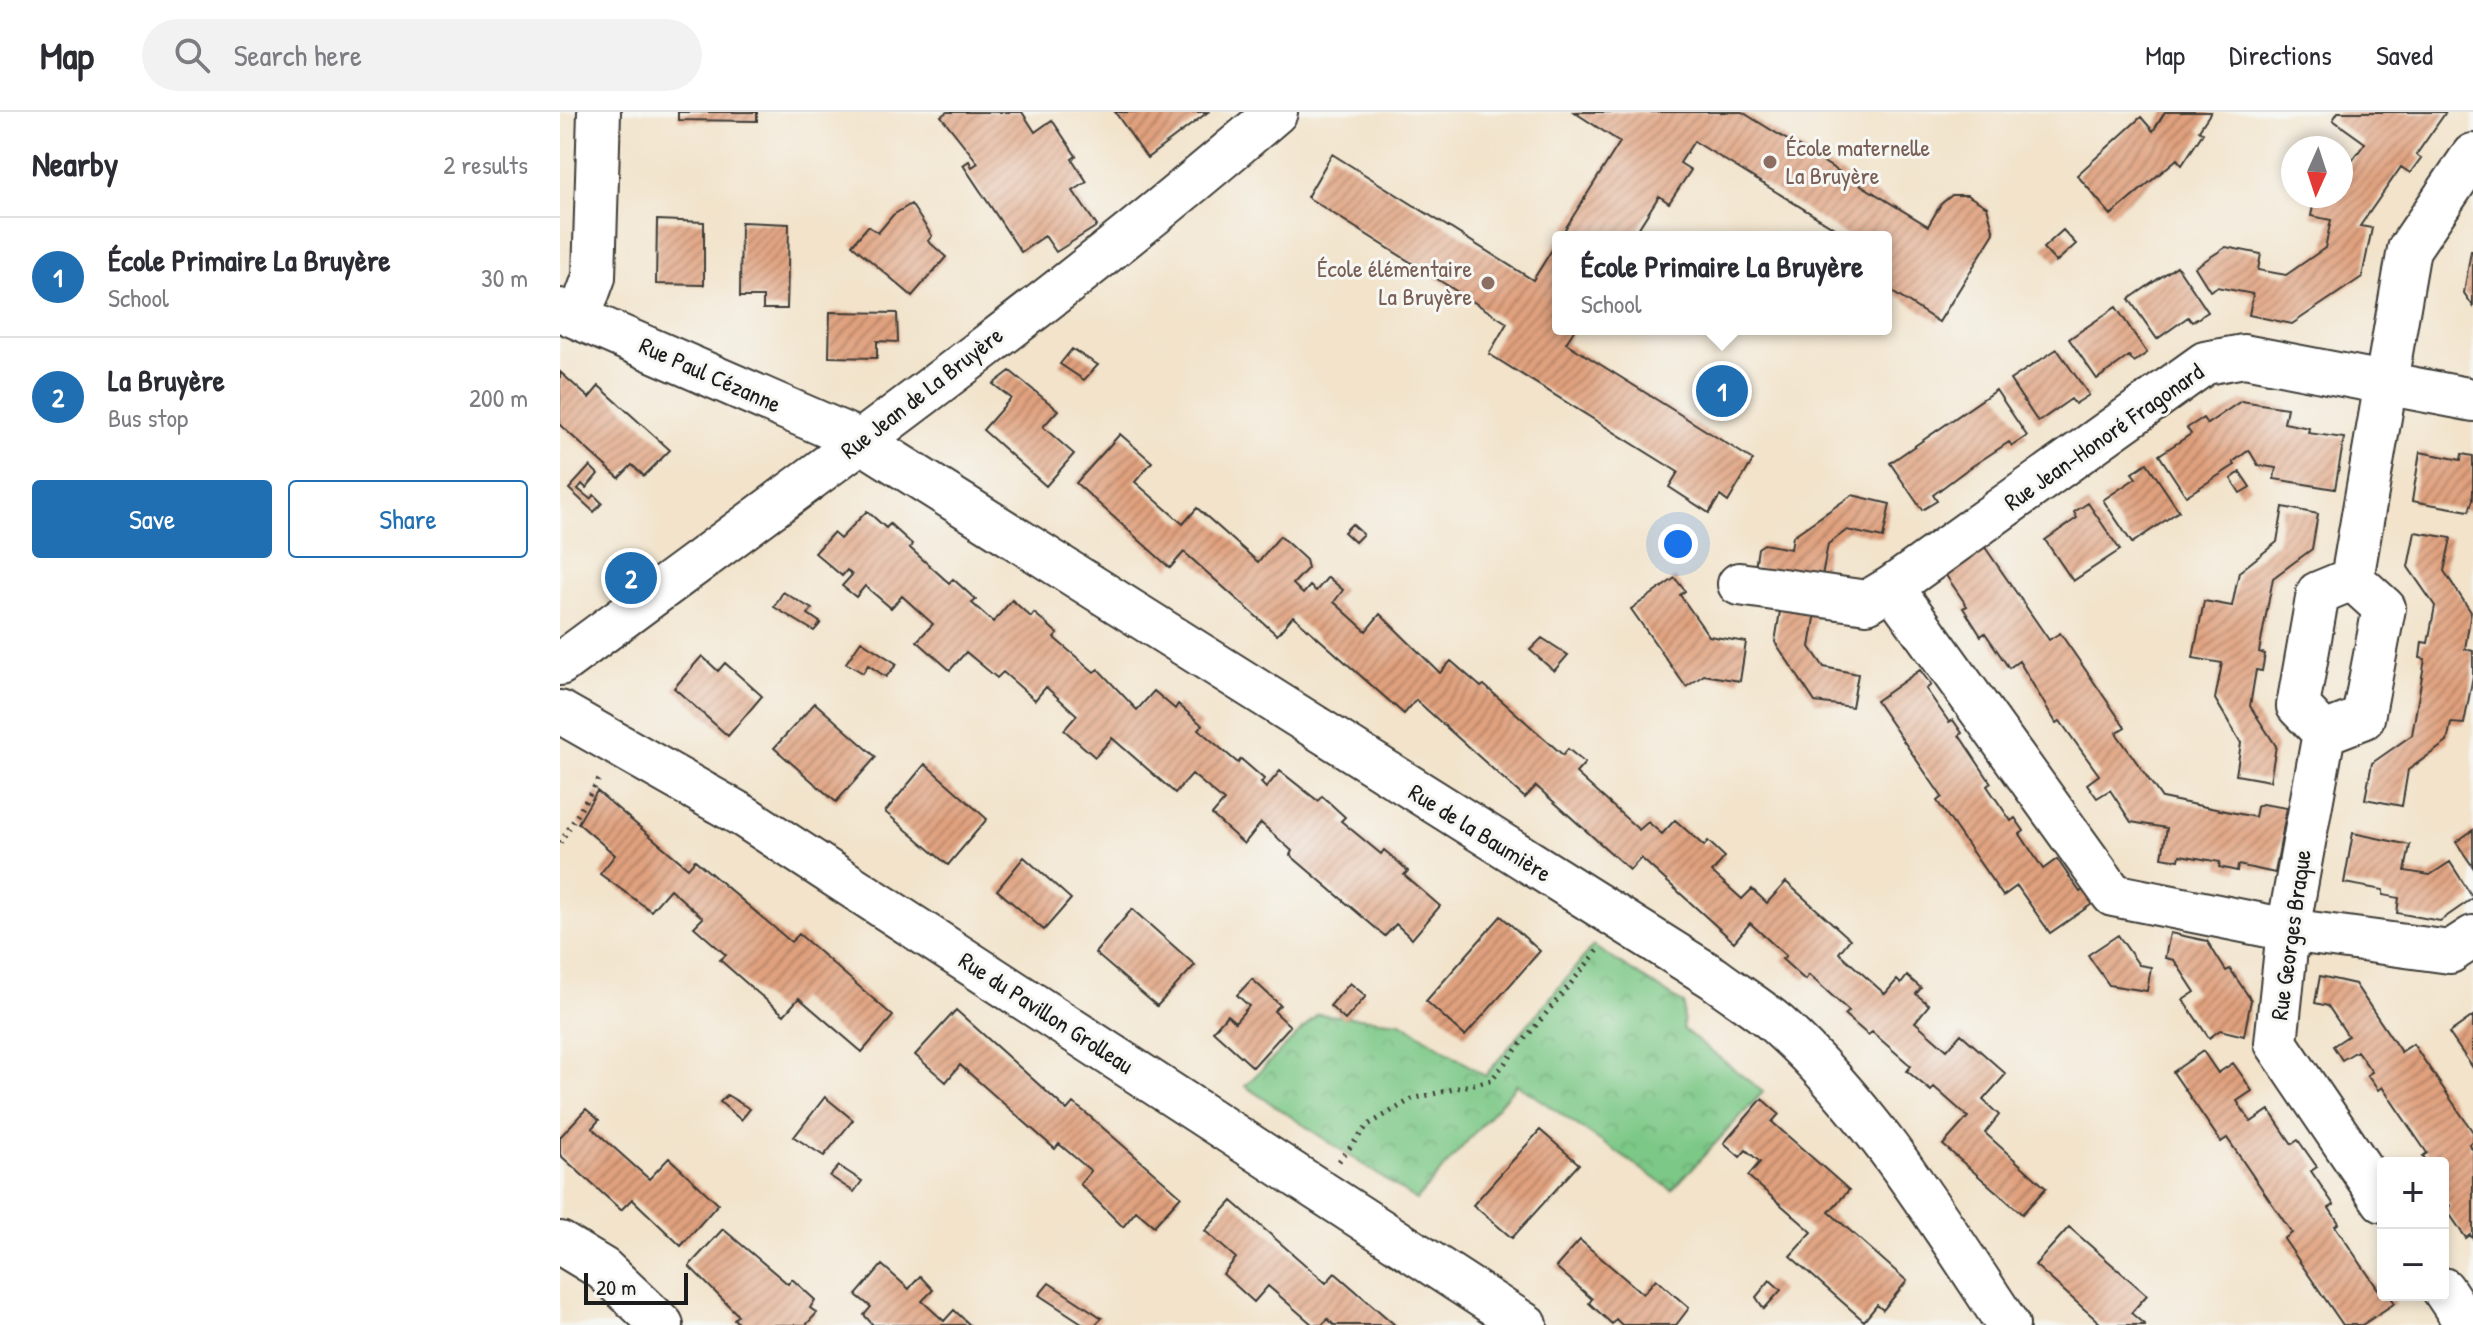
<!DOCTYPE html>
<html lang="en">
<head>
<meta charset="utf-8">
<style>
  body { margin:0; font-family:"Patrick Hand",sans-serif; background:#f2f2f3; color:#2b2b33 }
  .controls { position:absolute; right:24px; bottom:24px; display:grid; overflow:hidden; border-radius:8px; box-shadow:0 4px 12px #0003 }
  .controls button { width:72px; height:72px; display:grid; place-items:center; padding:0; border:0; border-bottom:2px solid #e1e1e2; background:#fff; color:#2b2b33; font:40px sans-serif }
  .compass { position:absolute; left:1721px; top:24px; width:72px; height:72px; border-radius:50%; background:#fff; box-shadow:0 4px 12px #0003; rotate:183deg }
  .scale { position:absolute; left:24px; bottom:20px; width:104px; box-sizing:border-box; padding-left:8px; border:4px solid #1c1c1c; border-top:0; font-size:22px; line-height:28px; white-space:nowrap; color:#1c1c1c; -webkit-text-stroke:6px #f6f6f2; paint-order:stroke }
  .you { position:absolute; left:1118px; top:432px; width:28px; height:28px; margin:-20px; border:6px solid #fff; border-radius:50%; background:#1a73e8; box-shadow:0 0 0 12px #1a73e833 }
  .badge { display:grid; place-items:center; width:52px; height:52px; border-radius:50%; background:#1f6fb2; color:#fff; font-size:26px; font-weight:700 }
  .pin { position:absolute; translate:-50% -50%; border:4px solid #fff; box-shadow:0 2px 8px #0006 }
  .popup { position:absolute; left:992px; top:119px; width:340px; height:104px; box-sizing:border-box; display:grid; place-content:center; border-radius:8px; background:#fff; filter:drop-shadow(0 2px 6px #0005); font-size:26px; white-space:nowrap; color:#7c7c81 }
  .popup b { font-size:30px; color:#2b2b33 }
  .popup::after { content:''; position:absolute; left:50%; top:100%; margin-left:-16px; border:16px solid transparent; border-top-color:#fff }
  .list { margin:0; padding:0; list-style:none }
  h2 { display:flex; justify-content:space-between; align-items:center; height:104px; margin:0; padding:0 32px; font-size:34px }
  h2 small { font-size:26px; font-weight:400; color:#7c7c81 }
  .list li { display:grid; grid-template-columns:52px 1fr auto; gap:24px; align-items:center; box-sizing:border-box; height:120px; padding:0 32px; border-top:2px solid #e1e1e2 }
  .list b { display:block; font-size:30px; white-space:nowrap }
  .list p { margin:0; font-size:26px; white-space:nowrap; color:#7c7c81 }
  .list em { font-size:26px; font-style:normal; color:#7c7c81 }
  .actions { display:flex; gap:16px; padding:24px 32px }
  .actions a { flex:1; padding:18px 0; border:2px solid #1f6fb2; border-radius:8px; text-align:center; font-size:28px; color:#1f6fb2 }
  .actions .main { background:#1f6fb2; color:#fff }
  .icon { flex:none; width:44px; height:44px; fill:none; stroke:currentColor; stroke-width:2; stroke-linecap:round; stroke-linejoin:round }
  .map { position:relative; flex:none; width:1913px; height:1213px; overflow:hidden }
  header { display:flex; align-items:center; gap:48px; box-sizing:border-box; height:112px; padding:0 40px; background:#fff; border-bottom:2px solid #e1e1e2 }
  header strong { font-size:38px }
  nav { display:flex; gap:44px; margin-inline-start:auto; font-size:28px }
  .search { width:560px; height:72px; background:#f2f2f3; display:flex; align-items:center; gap:20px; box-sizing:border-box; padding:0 28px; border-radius:44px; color:#7c7c81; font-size:30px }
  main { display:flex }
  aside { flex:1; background:#fff }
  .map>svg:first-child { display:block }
  .park { fill:url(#park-crowns); stroke:#4c7251; stroke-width:2 }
  .building { fill:url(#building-hatch) }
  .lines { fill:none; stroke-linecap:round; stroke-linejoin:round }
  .street-casing { stroke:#3c3a36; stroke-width:46 }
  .path { stroke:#3c3a36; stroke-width:5; stroke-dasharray:2 6; stroke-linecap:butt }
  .street { stroke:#fff; stroke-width:42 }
  .education-dot { fill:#8d6e63; stroke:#f6f6f2; stroke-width:3 }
  .labels { text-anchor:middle; stroke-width:6; stroke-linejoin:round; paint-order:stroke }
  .education-label { font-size:24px; fill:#785e54; stroke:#f6f6f2; text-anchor:start }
  .street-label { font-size:24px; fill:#1c1c1c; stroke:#f6f6f2 }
</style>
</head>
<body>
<header>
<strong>Map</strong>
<div class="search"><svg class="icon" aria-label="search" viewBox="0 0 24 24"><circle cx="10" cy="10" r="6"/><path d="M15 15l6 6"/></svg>Search here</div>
<nav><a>Map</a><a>Directions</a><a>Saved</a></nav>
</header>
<main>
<aside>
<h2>Nearby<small>2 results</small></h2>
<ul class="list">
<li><span class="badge">1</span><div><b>École Primaire La Bruyère</b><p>School</p></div><em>30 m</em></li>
<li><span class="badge">2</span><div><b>La Bruyère</b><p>Bus stop</p></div><em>200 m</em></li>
</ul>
<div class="actions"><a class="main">Save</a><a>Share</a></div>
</aside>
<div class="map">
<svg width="1913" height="1213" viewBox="0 0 1913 1213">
  <defs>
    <pattern id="park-crowns" width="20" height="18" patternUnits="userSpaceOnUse" patternTransform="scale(2)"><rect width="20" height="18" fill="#7cc886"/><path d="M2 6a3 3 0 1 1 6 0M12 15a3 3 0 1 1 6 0" fill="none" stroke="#6bab73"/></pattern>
    <pattern id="building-hatch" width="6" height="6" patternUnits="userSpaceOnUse" patternTransform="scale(2)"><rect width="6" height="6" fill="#e0a17e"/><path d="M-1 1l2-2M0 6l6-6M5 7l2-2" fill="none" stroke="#b58266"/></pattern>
  </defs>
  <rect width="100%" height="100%" fill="#f6f6f2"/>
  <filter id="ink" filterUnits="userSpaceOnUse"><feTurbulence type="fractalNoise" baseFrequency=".0125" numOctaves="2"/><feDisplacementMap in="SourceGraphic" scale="16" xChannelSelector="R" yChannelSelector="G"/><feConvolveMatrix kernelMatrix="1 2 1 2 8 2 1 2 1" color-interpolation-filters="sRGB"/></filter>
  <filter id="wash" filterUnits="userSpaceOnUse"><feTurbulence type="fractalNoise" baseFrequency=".006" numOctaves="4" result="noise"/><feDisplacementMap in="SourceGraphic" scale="32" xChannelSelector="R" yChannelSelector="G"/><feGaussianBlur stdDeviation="1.8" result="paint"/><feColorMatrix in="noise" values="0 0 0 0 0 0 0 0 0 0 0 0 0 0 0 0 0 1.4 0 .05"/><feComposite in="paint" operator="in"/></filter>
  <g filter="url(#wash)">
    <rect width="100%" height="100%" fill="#f2e3ca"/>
    <path class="park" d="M1033,834L1124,892L1123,917L1203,980L1112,1078L957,972L856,1088L685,974L758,902L841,910L925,964Z"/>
    <g id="blocks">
      <path class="building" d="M118,0H197V9L118,8Z
        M387,0H462L475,20L492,8L516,44L512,47L527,70L513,79L537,114L496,140L485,124L461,140L403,53L409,49L412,55L418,51L381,4Z
        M555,0H648L587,46Z
        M1014,0H1182L1368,114L1381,92L1392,83H1407L1427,95L1434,121L1379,210L1326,176V125H1289L1134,29L1120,51L1131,58L1109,91L1099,84L1073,125H1000L1060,30Z
        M1605,0H1651L1639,18L1643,21L1622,53L1617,47L1551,103L1517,63L1581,5L1593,19Z
        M1778,0H1886L1856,43L1861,46L1850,61L1841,55L1800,114L1812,116L1802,165L1732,212L1689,203L1693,182L1657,175L1650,179L1635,155L1666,135L1701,142L1698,158L1726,163L1765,136L1771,108L1751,104L1755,84H1781V64L1805,31L1773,8Z
        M772,42L973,168L998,128V217H1015L1006,231L1193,348L1168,390L1160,384L1149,401L1109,375L1118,360L929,242L947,211L747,85Z
        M351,92L372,124L368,129L386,145L352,184L292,133L308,114L318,121L333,103Z
        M97,108L144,110V173L96,172Z
        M181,110L229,112L227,197H203V185H180Z
        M1503,118L1516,132L1496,150L1483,136Z
        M1911,139H1913V194L1904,181Z
        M1617,154L1648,200L1632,210L1628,205L1597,227L1569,187Z
        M1556,195L1587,241L1574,250L1569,244L1537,267L1509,227Z
        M270,200L337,201L338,230L317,229V246L269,245Z
        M512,237L538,253L524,268L500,252Z
        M1497,237L1529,283L1515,292L1511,287L1478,310L1450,268Z
        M450,259L498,298L483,315L514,342L486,374L423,318L451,286L433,272Z
        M0,260L29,286L39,274L110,338L84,364L72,353L59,366L0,313Z
        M1436,278L1467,324L1452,334L1449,330L1405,359L1373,383L1377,389L1362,398L1330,351Z
        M1681,289L1727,296L1724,311L1749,316L1748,321L1784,326L1775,377L1714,367L1716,356L1698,353L1689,338L1673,350L1675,353L1626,384L1599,343L1631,322L1627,316L1643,306L1647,312Z
        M560,322L592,350L575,370L623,412L637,396L698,450L720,424L746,448L748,456L733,472L743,482L750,474L756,479L768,465L783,478L774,490L806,519L820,502L880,561L891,549L921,575L924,573L1003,643L1008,637L1025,651L1016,661L1079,718L1088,710L1102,722L1115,708L1144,734L1148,729L1165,745L1152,760L1182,787L1192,777L1207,791L1226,770L1290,827L1279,841L1325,882L1337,868L1341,872L1347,864L1361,876L1356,882L1369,893L1355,910L1387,938L1401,922L1446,962L1423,988L1439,1003L1425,1021L1486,1076L1462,1102L1383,1033L1408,1005L1374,975L1371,979L1347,959L1351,954L1312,920L1308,923L1285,903L1289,899L1249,863L1245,868L1222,847L1226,844L1190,811L1174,830L1081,746L1070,758L976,674L965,686L856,588L844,602L733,504L717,523L624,440L610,456L516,371Z
        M1860,340L1901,348L1902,342L1913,344V387L1909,399L1852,389Z
        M1587,351L1619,399L1572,431L1543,388L1576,366L1572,361Z
        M30,354L38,362L26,376L22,372L18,377L30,387L34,383L42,391L34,400L9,377Z
        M1680,360L1690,375L1680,381L1671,367Z
        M1292,383L1330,392L1323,426L1287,418L1268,432L1261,469L1195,456L1198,436L1204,432L1231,437L1233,424Z
        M1528,391L1560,438L1513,469L1485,428L1517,406L1514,400Z
        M1723,395L1758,402L1752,437L1713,466L1699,540L1705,542L1702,559L1696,558L1690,594L1716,634L1710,669L1676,663L1681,631L1655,587L1662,551L1633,546L1644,489L1672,494L1679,460L1717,430Z
        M307,399L326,416L330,412L352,432L350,436L389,471L393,467L416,488L412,491L433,510L452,488L471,505L474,501L486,511L498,522L494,526L534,560L538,557L577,598L594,579L615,597L618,592L642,613L638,617L678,651L681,647L704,667L701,671L706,676L720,659L758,689L762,684L785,705L781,709L821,742L824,738L836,748L848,759L844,763L880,794L852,827L836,812L825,824L730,743L732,739L701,711L684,732L652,703L664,689L632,662L615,681L552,626L535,645L504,618L517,603L486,575L475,588L443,560L437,566L406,540L390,558L357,529L373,512L342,484L331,496L305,474L296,485L282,474L292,463L287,458L282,464L255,441L273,421L280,427Z
        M792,412L803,422L795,430L784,420Z
        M1855,420L1891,426L1884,459L1911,500L1905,537L1913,539V564L1904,612L1891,611L1887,630L1848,658L1842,694L1805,687L1812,651L1852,623L1865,547L1860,546L1862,530L1868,531L1875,494L1848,455Z
        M1422,431L1489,528L1500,521L1565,615L1556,621L1602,686L1695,705L1697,695L1702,692L1727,696L1715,761L1678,753L1677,759L1659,755L1660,750L1620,743L1619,748L1602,745L1607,716L1571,710L1550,678L1537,686L1527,672L1539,663L1500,609L1496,611L1459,549L1449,556L1425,521L1421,524L1403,496L1407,494L1383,459Z
        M1115,466L1125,479L1120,483L1149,524L1186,530L1180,569L1144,563L1126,575L1071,497Z
        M223,480L252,497L248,502L261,511L254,519L214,495Z
        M1221,493L1256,500L1250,535L1264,555L1298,562L1292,595L1255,590L1215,530Z
        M982,526L1008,543L994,559L970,538Z
        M301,529L337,552L326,565L308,553L303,561L286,551Z
        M142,544L158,559L165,551L202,584L168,624L114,576Z
        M1360,558L1371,573L1366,577L1389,610L1393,608L1402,621L1399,623L1431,671L1427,674L1451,709L1455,706L1464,719L1460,722L1483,757L1497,747L1520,780L1526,776L1535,790L1490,821L1457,774L1443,784L1377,689L1382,685L1316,589Z
        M255,591L316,645L276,690L214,636Z
        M365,652L427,707L388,753L325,700Z
        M37,679L128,756L135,748L231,830L239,822L333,904L302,940L239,886L224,903L192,876L160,848L166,843L134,815L143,806L110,777L91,799L40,762L55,743L18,711Z
        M1913,718V755L1896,730Z
        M1793,721L1850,733L1845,759L1870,763L1890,750L1913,786L1880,809L1837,801L1839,786L1823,783V778L1784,771Z
        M464,745L511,787L484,818L437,778Z
        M572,797L635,853L597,894L535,841Z
        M941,804L980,839L905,924L866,889Z
        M1610,821L1647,829L1666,859L1670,857L1691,888L1684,924L1660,918L1649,926L1623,888L1635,880L1614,848L1605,846Z
        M1558,823L1579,853L1591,855L1587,879L1549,873L1528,843Z
        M1760,864L1795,872L1841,940L1853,932L1913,1020V1029L1909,1032L1913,1038V1127L1910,1123L1906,1126L1886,1097L1890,1094L1883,1083V1051H1868L1863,1044L1867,1041L1822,975L1818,978L1807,963L1812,960L1797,939L1782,948L1773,934L1788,924L1768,894L1755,891Z
        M692,867L720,893L714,899L730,914L693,955L653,919L667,903L675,910L689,894L677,883Z
        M790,871L806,884L785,908L770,894Z
        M396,898L507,998L513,991L526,1001L621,1084L594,1114L576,1099L563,1115L520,1072L531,1059L499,1032L495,1037L400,953L386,970L355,943Z
        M1913,904V956L1889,921Z
        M1643,939L1658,961L1673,951L1683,965L1692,979L1677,989L1691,1010L1709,998L1732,1032L1738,1028L1757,1055L1751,1059L1774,1093L1769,1096L1779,1111L1775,1114L1820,1180L1823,1178V1183H1829L1835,1191L1802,1213H1783L1724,1127L1732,1121L1667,1026L1661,1030L1613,960Z
        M167,983L190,997L181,1008L160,990Z
        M265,985L293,1008L264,1044L234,1025Z
        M1202,987L1219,1002L1212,1010L1289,1078L1269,1100L1347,1169L1323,1198L1317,1193L1304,1209L1230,1144L1252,1120L1188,1064L1200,1050L1186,1038L1180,1045L1164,1031Z
        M26,997L39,1008L32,1016L89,1067L109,1046L158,1092L121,1134L72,1087L61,1098L0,1043V1025Z
        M980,1018L1019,1052L952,1126L913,1093Z
        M279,1054L302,1069L294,1080L270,1064Z
        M672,1089L766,1171L775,1161L835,1213H774L768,1207L762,1213H753L708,1174L694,1190L663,1162L676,1146L645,1119Z
        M1509,1115L1587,1183L1571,1201L1585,1213H1542L1475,1153Z
        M163,1117L228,1172L232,1167L255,1188L250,1196L257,1201L246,1213H180L174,1207L178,1203L129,1154Z
        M1020,1128L1083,1182L1096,1167L1129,1196L1116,1213H1062L1056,1207L1052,1212L1029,1191L1032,1187L996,1155Z
        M322,1153L349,1177L360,1164L373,1178L362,1189L384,1209L394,1198L410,1213H313L304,1203L311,1195L296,1183Z
        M1210,1168L1221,1178L1204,1197L1196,1185Z
        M489,1171L542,1206L535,1213H525L479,1183Z"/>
    </g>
  </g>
  <g filter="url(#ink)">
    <use href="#blocks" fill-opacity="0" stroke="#3c3a36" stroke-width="2"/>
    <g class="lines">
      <g class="street-casing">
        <path id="street" d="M0,198L301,329L1154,866C1175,882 1199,896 1218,913C1312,998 1379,1109 1448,1213
          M19,206L34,165L39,0
          M1913,288L1684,244L1645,251L1332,475L1553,783L1728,818L1890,840L1913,825
          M1792,467L1849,137L1913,43
          M1179,472L1307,490L1332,475
          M0,552C241,373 488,197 716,0
          M0,600L185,705L966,1213
          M1764,621L1728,818L1716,931L1823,1089
          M1764,621L1803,606L1824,496L1792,467
          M1764,621L1738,594L1758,481L1792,467
          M0,1131L43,1157L102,1213
          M1883,1177L1907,1213"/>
      </g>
      <path class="path" d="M0,731L39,667
        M779,1049L808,1013L852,987L931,968L1040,836"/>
      <use href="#street" class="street"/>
    </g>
  </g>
  <g class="education-dot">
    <circle cx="1210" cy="50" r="8"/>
    <circle cx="928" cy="171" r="8"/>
  </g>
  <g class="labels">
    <g class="education-label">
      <text x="1226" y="44">École maternelle<tspan x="1226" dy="28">La Bruyère</tspan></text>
      <text x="912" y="165" text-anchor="end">École élémentaire<tspan x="912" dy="28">La Bruyère</tspan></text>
    </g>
    <g class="street-label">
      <text transform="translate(150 263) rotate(24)" y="8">Rue Paul Cézanne</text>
      <text transform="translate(362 281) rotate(-38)" y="8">Rue Jean de La Bruyère</text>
      <text transform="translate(1544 325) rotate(-35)" y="8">Rue Jean-Honoré Fragonard</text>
      <text transform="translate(920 721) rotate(32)" y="8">Rue de la Baumière</text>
      <text transform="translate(1731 823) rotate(-82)" y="8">Rue Georges Braque</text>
      <text transform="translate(486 901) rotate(33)" y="8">Rue du Pavillon Grolleau</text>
    </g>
  </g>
</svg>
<div class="controls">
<button>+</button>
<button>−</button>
</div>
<svg class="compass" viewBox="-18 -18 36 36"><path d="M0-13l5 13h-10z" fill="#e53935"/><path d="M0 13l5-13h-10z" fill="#7c7c81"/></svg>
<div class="scale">20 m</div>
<div class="you"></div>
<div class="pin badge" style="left:1162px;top:279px">1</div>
<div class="popup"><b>École Primaire La Bruyère</b>School</div>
<div class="pin badge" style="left:71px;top:466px">2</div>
</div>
</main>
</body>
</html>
